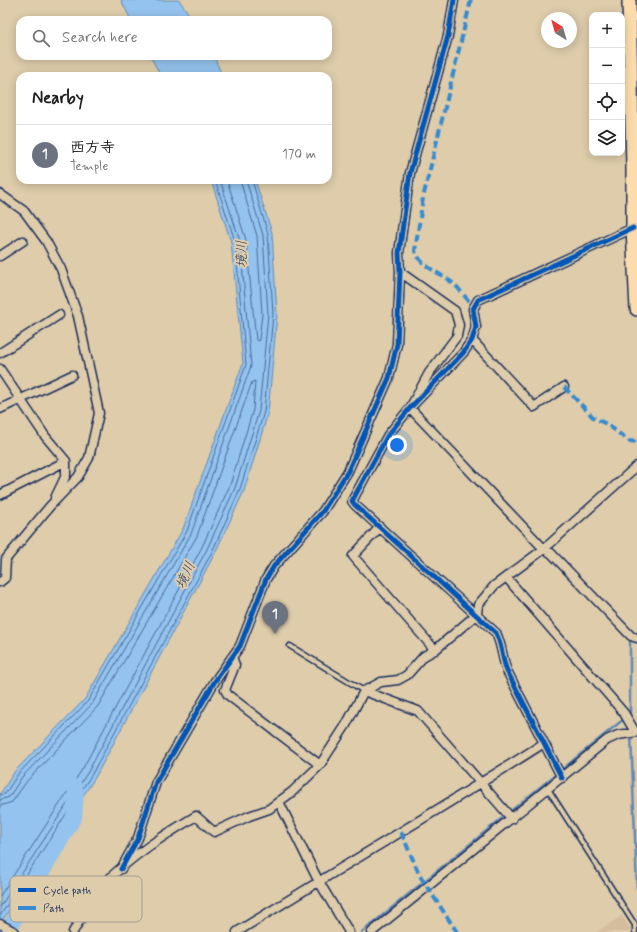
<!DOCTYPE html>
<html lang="en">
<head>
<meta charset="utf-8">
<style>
  body { margin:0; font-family:Mynerve,"Klee One",sans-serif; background:#f2f2f2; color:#222 }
  .controls { position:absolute; right:12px; top:12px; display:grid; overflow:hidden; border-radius:8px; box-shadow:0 2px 10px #0003 }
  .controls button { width:36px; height:36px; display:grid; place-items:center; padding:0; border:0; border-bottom:1px solid #e0e0e0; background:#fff; color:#222; font:20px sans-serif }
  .compass { position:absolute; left:541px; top:12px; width:36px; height:36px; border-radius:50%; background:#fff; box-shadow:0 2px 10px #0003; rotate:323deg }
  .you { position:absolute; left:397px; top:445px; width:14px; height:14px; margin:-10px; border:3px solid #fff; border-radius:50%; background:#1a73e8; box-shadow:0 0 0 6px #1a73e833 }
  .badge { display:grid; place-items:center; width:26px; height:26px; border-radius:50%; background:#db2777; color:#fff; font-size:13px; font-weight:700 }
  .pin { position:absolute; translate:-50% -33px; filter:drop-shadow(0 1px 2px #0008) }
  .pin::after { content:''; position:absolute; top:21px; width:14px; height:12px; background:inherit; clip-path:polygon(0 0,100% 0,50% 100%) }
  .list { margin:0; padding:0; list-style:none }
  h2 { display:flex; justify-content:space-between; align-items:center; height:52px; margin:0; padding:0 16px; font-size:17px }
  h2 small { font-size:13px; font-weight:400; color:#767676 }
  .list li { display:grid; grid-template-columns:26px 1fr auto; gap:12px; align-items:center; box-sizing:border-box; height:60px; padding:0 16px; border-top:1px solid #e0e0e0 }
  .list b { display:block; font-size:15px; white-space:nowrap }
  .list p { margin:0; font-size:13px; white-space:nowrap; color:#767676 }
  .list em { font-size:13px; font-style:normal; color:#767676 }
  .icon { flex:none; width:22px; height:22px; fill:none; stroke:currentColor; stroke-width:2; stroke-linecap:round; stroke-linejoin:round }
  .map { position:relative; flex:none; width:637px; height:932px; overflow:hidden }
  .search { position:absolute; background:#fff; box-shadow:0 2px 10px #0003; left:16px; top:16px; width:316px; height:44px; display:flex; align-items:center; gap:10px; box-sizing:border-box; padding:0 14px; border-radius:12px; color:#767676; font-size:15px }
  .panel { position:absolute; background:#fff; box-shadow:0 2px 10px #0003; left:16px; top:72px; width:316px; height:112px; border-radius:12px }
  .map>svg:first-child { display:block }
  .built { fill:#d4bd9d }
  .water { fill:#93c3ee; stroke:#6388b4 }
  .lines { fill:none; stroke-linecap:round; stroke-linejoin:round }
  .shore { stroke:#4b6a98; stroke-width:1 }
  .stream { stroke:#6388b4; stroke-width:2.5 }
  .river { stroke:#93c3ee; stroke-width:16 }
  .lane-casing { stroke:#1b2f5e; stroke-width:7 }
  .street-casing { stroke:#1b2f5e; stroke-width:11 }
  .primary-casing { stroke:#1b2f5e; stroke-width:16 }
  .lane { stroke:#deccaa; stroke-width:4 }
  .street { stroke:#deccaa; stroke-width:8 }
  .primary { stroke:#fcdcac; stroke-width:13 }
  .quiet { stroke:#368acf; stroke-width:4; stroke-dasharray:8 4; stroke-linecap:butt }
  .cycleway-casing { stroke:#deccaa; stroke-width:8 }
  .cycleway { stroke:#0057b8; stroke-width:5 }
  .labels { text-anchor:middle; stroke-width:4; stroke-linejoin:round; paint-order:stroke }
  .water-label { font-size:14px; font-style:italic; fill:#273e6c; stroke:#deccaa }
  .key { fill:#deccaa; stroke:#a49d93; stroke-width:1 }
  .key-label { font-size:11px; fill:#1b2f5e }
</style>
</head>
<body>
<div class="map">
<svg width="637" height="932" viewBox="0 0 637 932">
  <rect width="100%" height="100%" fill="#deccaa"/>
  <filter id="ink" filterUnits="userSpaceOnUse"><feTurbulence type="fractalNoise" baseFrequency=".025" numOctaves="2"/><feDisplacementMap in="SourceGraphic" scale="8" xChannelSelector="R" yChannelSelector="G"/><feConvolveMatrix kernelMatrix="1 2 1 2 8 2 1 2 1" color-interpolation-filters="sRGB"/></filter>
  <g filter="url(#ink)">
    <path class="built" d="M622,916L630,928V932H596Z"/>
    <path class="water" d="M121,0H179L193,20H131Z
      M150,56H214L222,76H161Z
      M211,180H255L272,233L277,315L268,413L244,491L215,553L96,776L0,924V794L15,771L85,699L183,529L243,363L231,242Z"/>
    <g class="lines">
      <path class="shore" d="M227,180L246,240L256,340L258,341L259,340L262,314L257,236L240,180
        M0,795L5,794L18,774L88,701L187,531L246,365L235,241L215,180
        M0,800L9,797L22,777L92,704L191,534L251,366L240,241L220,180
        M0,806L12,802L27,781L98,706L197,536L252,382L255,381L253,410L230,485L202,547L83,768L0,896
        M0,907L88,772L207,549L235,488L259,411L268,314L263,235L246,180
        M0,916L92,774L212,552L240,489L264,412L273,314L268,234L252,180"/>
      <path class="stream" d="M630,715V642
        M631,734L637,888
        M362,932L630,714"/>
      <path class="river" d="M7,932L74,817L76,792L74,787"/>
      <g class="lane-casing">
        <path id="lane" d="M290,646L364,691
          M548,789L635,925V932"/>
      </g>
      <g class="street-casing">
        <path id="street" d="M0,194L24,211L46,241L61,269L78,316L99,413L89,458L78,477L50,506L6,559L5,578L0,582
          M0,256L23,241
          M400,272L455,311L459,325L457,336L429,373L410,408L544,549L551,553L631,636L637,638
          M472,340L534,407L564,387
          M0,353L59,315
          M0,369L45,436L66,461V475L55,498
          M0,409L72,375
          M0,495L66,461
          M380,527L353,556L435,650
          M506,577L624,713L635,732
          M232,657L235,665L225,690L228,695L320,765
          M364,691L418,711L512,819
          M562,778L507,671C502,658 502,645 496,633L355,505L352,501L388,435L410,408L463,353L472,340L476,327L473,309L478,300L633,228
          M279,802L318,880L349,932
          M121,869L138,838L156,782L215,681L240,646L266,579L274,566L323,511L348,471L389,378L397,344L400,272L399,253L410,173L448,36L454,0
          M0,924L15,932
          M73,932C83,915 92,898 105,883C131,856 163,836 196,816L214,832L249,816L269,809L292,792L320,765L346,725L364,691L381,682L398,680L407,675L424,656L435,650L477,614L478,605L494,586L544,549L637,466
          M237,932C339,868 443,808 544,743
          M372,932L607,740L618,735L637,732"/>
      </g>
      <g class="primary-casing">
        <path id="primary" d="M629,0L633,167V228L637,309"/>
      </g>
      <use href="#lane" class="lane"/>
      <use href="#street" class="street"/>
      <use href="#primary" class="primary"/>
      <path class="quiet" d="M471,0L423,198L415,251C421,268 442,273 455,285C462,292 467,300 474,306
        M564,387L593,417L608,425L629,441L637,442
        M401,832L420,876L457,932"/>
      <g class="cycleway-casing">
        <path id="cycleway" d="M562,778L507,671C502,658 502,645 496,633L355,505L352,501L388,435L410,408L463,353L472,340L476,327L473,309L478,300L633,228
          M121,869L138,838L156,782L215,681L240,646L266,579L274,566L323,511L348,471L389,378L397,344L400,272L399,253L410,173L448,36L454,0"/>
      </g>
      <use href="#cycleway" class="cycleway"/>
    </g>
  </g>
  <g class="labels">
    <g class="water-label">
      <text transform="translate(241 254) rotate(-91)" y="5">境川</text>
      <text transform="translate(185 575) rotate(-66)" y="5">境川</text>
    </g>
  </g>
  <rect x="10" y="876" width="132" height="46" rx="6" class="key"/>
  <rect x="18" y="888" width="18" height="4" fill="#0057b8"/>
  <rect x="18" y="906" width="18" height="4" fill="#368acf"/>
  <g class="key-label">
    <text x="43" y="894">Cycle path</text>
    <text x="43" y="912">Path</text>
  </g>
</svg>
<div class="controls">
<button>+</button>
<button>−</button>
<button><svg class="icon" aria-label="locate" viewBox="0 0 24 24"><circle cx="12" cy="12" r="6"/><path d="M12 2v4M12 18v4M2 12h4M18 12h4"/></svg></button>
<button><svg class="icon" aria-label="layers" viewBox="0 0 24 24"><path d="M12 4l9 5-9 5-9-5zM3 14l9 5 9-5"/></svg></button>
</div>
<svg class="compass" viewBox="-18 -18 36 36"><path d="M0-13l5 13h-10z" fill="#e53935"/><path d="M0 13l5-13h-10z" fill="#767676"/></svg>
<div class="you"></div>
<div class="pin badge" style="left:275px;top:634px;background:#6b7280">1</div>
<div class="search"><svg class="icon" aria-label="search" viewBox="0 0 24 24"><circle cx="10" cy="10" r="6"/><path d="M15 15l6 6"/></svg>Search here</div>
<section class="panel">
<h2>Nearby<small></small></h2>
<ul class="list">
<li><span class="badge" style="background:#6b7280">1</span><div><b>西方寺</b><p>Temple</p></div><em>170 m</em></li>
</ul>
</section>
</div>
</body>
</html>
